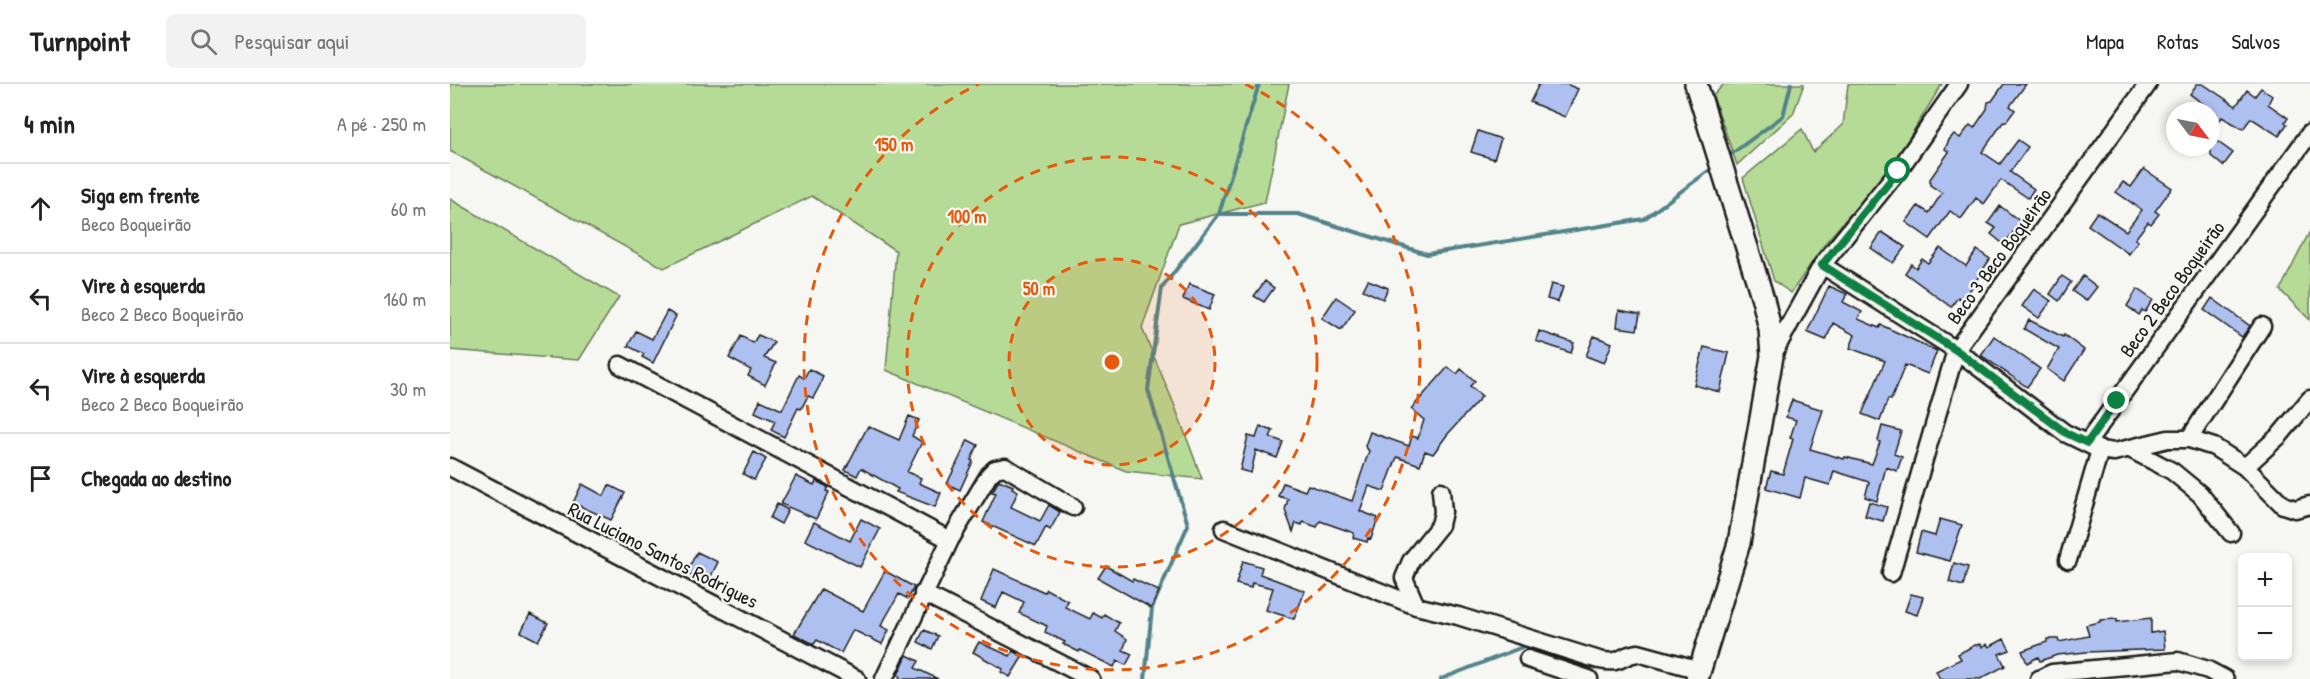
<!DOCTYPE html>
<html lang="pt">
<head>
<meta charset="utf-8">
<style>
  body { margin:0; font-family:"Patrick Hand",sans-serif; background:#f2f2f2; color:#222 }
  .controls { position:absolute; right:18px; bottom:18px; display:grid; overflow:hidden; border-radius:9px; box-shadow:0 3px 9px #0003 }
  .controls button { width:54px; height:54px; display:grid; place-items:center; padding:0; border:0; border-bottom:2px solid #e0e0e0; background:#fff; color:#222; font:30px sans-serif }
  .compass { position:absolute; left:1716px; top:18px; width:54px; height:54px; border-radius:50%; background:#fff; box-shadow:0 3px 9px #0003; rotate:122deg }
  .stop { position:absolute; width:18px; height:18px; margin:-14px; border:4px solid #0b8043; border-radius:50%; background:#fff }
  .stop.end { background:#0b8043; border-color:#fff; box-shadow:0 2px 6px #0008 }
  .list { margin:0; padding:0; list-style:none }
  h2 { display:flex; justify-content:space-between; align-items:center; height:78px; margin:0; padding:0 24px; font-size:26px }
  h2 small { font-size:20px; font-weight:400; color:#767676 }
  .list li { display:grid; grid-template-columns:39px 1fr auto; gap:18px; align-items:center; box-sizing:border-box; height:90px; padding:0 24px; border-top:2px solid #e0e0e0 }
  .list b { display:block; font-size:22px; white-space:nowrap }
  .list p { margin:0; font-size:20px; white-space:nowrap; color:#767676 }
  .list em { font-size:20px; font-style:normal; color:#767676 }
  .icon { flex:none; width:33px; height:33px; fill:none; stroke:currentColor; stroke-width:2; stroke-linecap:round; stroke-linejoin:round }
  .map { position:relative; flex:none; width:1860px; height:595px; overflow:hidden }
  header { display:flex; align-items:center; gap:36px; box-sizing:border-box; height:84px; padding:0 30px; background:#fff; border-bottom:2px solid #e0e0e0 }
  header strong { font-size:28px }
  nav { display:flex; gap:33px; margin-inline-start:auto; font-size:21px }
  .search { width:420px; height:54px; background:#f2f2f2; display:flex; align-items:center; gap:15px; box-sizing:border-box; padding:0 21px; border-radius:9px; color:#767676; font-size:22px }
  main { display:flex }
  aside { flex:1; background:#fff }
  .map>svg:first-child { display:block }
  .green { fill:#b5db96; stroke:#687c59; stroke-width:1.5 }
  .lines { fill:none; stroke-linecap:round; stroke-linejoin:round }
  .stream { stroke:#53838a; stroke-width:4 }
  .building { fill:#adc0ef; stroke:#1c1c1c; stroke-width:1.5 }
  .minor-casing { stroke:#1c1c1c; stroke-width:21 }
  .major-casing { stroke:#1c1c1c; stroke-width:26 }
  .minor { stroke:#f6f6f2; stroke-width:16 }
  .major { stroke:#f6f6f2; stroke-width:21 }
  .route { stroke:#0b8043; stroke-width:8 }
  .ring { fill:none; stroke:#e8590c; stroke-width:3; stroke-dasharray:10 8 }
  .labels { text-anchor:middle; stroke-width:4.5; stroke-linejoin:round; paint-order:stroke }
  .street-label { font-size:20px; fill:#1c1c1c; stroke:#f6f6f2 }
  .centre { fill:#e8590c; stroke:#f6f6f2; stroke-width:3 }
  .ring-label { font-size:18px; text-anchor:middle; font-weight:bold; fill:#e8590c; stroke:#f6f6f2; stroke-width:4.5; stroke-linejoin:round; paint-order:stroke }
</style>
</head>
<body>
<header>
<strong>Turnpoint</strong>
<div class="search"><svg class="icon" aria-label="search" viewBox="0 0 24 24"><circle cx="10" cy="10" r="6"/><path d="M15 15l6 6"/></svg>Pesquisar aqui</div>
<nav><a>Mapa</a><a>Rotas</a><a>Salvos</a></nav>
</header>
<main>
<aside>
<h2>4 min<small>A pé · 250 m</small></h2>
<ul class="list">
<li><svg class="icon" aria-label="ahead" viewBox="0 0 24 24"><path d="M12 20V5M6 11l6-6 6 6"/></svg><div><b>Siga em frente</b><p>Beco Boqueirão</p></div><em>60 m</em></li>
<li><svg class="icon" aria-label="left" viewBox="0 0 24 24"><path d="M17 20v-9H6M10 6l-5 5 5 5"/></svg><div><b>Vire à esquerda</b><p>Beco 2 Beco Boqueirão</p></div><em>160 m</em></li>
<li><svg class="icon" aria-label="left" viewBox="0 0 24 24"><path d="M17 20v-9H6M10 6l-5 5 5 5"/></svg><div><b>Vire à esquerda</b><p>Beco 2 Beco Boqueirão</p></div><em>30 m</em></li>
<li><svg class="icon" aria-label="arrive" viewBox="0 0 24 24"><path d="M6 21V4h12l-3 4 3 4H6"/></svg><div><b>Chegada ao destino</b></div></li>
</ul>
</aside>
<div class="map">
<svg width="1860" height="595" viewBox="0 0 1860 595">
  <rect width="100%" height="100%" fill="#f6f6f2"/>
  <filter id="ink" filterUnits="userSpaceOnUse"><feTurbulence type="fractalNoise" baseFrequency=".0167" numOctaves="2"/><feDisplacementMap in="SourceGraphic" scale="12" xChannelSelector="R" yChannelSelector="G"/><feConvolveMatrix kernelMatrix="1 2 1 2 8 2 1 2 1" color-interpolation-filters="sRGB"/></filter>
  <g filter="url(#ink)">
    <path class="green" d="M0,0H839L815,118L729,140L692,244L724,320L752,395L676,387L436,286L446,167L362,112L214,184L0,67Z
      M1274,0H1354L1343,30L1287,81L1263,12Z
      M1398,0H1492L1442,82L1376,158L1341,209L1324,197L1293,94L1352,45L1363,68L1393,41Z
      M0,115L169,213L129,276L0,266Z
      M1860,147V236L1830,206Z"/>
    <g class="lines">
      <path class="stream" d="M1276,74L1333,32L1341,0
        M769,130H848L977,170L1194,135L1265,82
        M695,595L702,524L738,441L698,306L712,204L769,130L809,0
        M991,595L1080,560"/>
    </g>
    <path class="building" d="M1089,0H1116L1128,5L1115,33L1080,18Z
      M1554,0H1576L1560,22L1565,26L1556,38L1554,37L1532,68L1550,80L1568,56L1578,63L1560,88L1584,105L1578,114L1551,96L1534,120L1526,114L1511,135L1500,127L1480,155L1456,138L1468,122L1479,129L1492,109L1480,101V95L1499,68L1495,65L1499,56L1504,50L1510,54L1520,41L1524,44L1537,25L1538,18L1542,17Z
      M1747,0H1753L1786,22L1797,6L1805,12L1811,4L1822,12L1818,20L1838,34L1835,38L1837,40L1829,52L1801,34L1793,45L1772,33L1761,48V26L1740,10Z
      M1028,47L1051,55L1044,75L1021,68Z
      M1761,53L1783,69L1773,82L1761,72Z
      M1694,85L1722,104L1705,127L1709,130L1701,140L1698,138L1685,155L1688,157L1679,170L1638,141L1647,128L1676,147L1692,126L1666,108L1673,98L1681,103Z
      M1550,122L1571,138L1556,158H1551L1541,150L1546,144L1538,139Z
      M1432,148L1455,163L1443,179L1421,164Z
      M1490,164L1516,182L1527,166L1540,175L1513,217L1508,213L1501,223L1455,189L1461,180L1466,184L1472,175L1478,179Z
      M1612,192L1621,198L1609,217L1600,210Z
      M1633,192L1647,203L1636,217L1622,207Z
      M918,196L938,204L933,215L913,206Z
      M815,197L824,204L814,218L804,212Z
      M739,200L765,210L759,226L733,215Z
      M1101,200L1113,203L1108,218L1097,215Z
      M1379,202L1397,210L1393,218L1412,228L1408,235L1429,244L1431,241L1487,267L1478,290L1455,281L1441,316L1438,315L1430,337L1412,330L1435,277L1400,264L1405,251L1383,239L1376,256L1357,248Z
      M1584,205L1601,217L1589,234L1572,222Z
      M1687,205L1703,216L1695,228L1692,226L1689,231L1677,222Z
      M886,213L905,226L891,246L872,234Z
      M1762,214L1800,242L1792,253L1754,226Z
      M1169,226L1190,230L1187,246L1167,243Z
      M217,227L226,232L203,279L192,273L194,270L178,262L186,247L202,255Z
      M1579,236L1613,253L1614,251L1634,266L1614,297L1597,285L1609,265L1574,245Z
      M1089,247L1124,259L1121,269L1086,257Z
      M308,251L324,258L314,274L326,279L315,301L298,292L301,286L279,274L291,252L303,259Z
      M1144,252L1162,259L1154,279L1136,272Z
      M1544,252L1590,285L1577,303L1531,271Z
      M1254,263L1279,269L1270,308L1244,301Z
      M998,283L1007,290L1011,285L1025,297L1020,302L1032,312L997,351L983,370L975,367L970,381L947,373L934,407L919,402L910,427L928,434L921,455L918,454L917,458L903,454L904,449L870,437L867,443L853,438L852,441L846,439L843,448L835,426L838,415L828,412L833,399L855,407L858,401L902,417L919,367L915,362L920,348L959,362L962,352L968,354L974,336L961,325Z
      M359,285L373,292L370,301L363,314L358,312L351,325L348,324L334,353L321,346L325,337L305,328L310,316L332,326L349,291L354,294Z
      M1342,316L1373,326L1360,365L1394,375L1395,373L1422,380L1430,358L1428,357L1432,342L1451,347L1444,370L1452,373L1447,387L1436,383L1427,417L1415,413L1419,398L1384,387L1380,401L1355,394L1350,414L1316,404L1321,387L1333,390L1343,355L1340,354L1346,336L1336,333Z
      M459,332L469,336L462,352L472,358L457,388L471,394L469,399L491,409L485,423L446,408L448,405L411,384L407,392L395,386L418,342L449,356Z
      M810,342L823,347L820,353L833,358L827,374L806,366L801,389L790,386L798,352L806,354Z
      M518,356L528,361L521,376L523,377L510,406L497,400Z
      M304,368L316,375L304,396L293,390Z
      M346,392L364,401L366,397L378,403L376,407L379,408L366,435L331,420Z
      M549,396L563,402L562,404L568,407L561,423L590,437L599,421L610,428L600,446L596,443L586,462L533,438L546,409L542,408Z
      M132,400L154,412L159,401L175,409L161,436L123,419Z
      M1419,418L1437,423L1433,437L1415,432Z
      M327,420L338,426L331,440L320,434Z
      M411,435L430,445L410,483L355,456L364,438L400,457Z
      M1490,435L1512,441L1500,477L1466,468L1471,448L1485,452Z
      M247,468L268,478L257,500L236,489Z
      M793,477L812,483L810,490L855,507L844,535L816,526L823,504L802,499L801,504L786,500Z
      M1504,479L1518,483L1513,502L1499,498Z
      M656,482L682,497L683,495L709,507L701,524L648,494Z
      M544,485L594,508L596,505L618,517L615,523L640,535L643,529L652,534L654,530L669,539L665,547L677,555L673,566L682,570L676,581L667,577L664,583L630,566L629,568L613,560L615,558L595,548L597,542L569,529L574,518L553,508L546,524L531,517Z
      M435,487L464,503L458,515L449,510L431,542L439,546L432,560L403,546L391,569L367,556L364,560L344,550L371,505L413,527Z
      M1461,510L1473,513L1467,531L1455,527Z
      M80,530L98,539L88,557L71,548Z
      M1701,534V549L1713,547L1715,565L1636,568L1607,571L1590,577L1588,573L1577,579L1572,567L1597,558V555H1608L1609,558L1639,552L1636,541L1650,538V536L1667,535V538Z
      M474,546L488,552L482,565L468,558Z
      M1554,555L1560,566L1549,570L1555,582L1530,595H1490L1486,587L1511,575L1508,570L1525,561L1531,560L1532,563L1537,560L1539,563Z
      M529,558L560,572L563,567L573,572L560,593L551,588L553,585L523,568Z
      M457,571L469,577L465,584L488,595H449L450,592L448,591Z"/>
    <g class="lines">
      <g class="minor-casing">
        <path id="minor" d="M1372,181L1506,266L1615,349L1650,366L1664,368L1718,355H1739L1764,363L1795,383L1833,421L1845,425L1860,421
          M1322,272L1372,181L1448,87L1509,0
          M170,281L500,456
          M1739,355L1812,242
          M1637,359L1860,49
          M1680,365L1722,387L1750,410L1781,449
          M0,383L407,595
          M1795,383L1830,351L1860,315
          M991,407L993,428L990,441L961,477L954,494L966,522L1008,532L1149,576C1174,581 1169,571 1188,569L1250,586
          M774,445L966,522
          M1618,476L1650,366
          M1441,489L1506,266L1698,0
          M473,509L641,595
          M1078,575L1139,595
          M434,595L500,456L539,391L545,385L555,383L623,423
          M1589,595L1602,589L1728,577L1758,586L1775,595"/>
      </g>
      <g class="major-casing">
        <path id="major" d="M1246,0L1313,215L1320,245L1322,272L1289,459L1247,595"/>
      </g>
      <use href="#minor" class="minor"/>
      <use href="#major" class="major"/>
    </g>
  </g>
  <g class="lines" filter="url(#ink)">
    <path class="route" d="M1448,87L1372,181L1506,266L1616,349L1637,359L1667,317"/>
  </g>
  <circle cx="662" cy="278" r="103" fill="#e8590c" fill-opacity=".12"/>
  <g class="ring">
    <circle cx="662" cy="278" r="103"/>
    <circle cx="662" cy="278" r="205"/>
    <path d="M795 0A308 308 0 1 1 529 0"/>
  </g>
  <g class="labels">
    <g class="street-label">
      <text transform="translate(1549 172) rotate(-54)" y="7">Beco 3 Beco Boqueirão</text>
      <text transform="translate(1722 205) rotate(-54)" y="7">Beco 2 Beco Boqueirão</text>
      <text transform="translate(213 471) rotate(27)" y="7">Rua Luciano Santos Rodrigues</text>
    </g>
  </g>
  <circle cx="662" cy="278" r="9" class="centre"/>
  <g class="ring-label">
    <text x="444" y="67">150 m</text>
    <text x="517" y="139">100 m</text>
    <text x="589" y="211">50 m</text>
  </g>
</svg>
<div class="controls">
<button>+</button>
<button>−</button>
</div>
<svg class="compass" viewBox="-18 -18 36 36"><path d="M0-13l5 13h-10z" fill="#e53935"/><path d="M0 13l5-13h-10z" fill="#767676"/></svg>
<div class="stop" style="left:1448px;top:87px"></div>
<div class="stop end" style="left:1667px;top:317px"></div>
</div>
</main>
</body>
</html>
